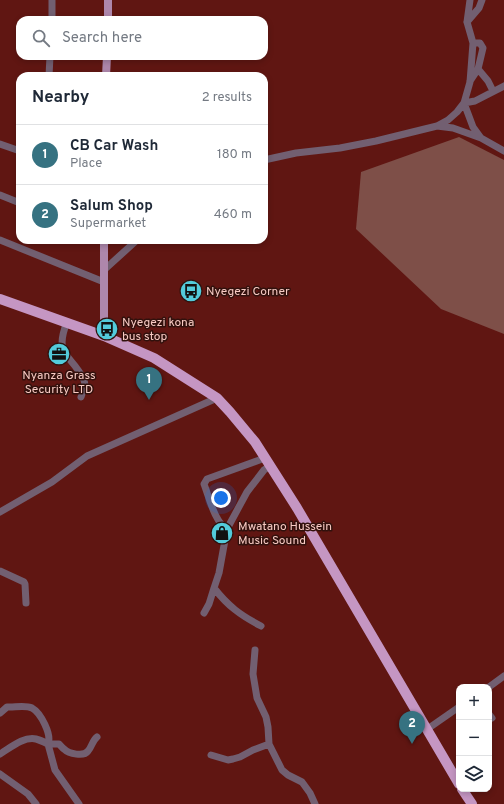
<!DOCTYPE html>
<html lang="en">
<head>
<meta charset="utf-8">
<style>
  body { margin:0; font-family:Overpass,sans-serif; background:#f6f6f7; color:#1f2937 }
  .controls { position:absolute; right:12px; bottom:12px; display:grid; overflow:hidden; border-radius:8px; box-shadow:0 2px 6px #0003 }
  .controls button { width:36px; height:36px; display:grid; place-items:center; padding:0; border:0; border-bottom:1px solid #e0e1e3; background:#fff; color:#1f2937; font:20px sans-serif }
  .you { position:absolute; left:221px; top:498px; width:14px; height:14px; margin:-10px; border:3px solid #fff; border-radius:50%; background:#1a73e8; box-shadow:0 0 0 6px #1a73e833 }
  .badge { display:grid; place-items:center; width:26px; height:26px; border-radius:50%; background:#367281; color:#fff; font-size:13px; font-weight:700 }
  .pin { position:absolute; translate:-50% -33px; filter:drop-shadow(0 1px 2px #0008) }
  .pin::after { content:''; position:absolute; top:21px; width:14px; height:12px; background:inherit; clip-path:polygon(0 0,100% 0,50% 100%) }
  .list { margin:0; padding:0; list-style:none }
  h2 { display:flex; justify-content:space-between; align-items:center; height:52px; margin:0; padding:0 16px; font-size:17px }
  h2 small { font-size:13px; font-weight:400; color:#747a83 }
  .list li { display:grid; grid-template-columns:26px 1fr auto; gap:12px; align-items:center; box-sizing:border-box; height:60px; padding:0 16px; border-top:1px solid #e0e1e3 }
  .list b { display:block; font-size:15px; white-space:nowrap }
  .list p { margin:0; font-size:13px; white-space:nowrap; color:#747a83 }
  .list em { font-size:13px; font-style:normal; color:#747a83 }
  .icon { flex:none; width:22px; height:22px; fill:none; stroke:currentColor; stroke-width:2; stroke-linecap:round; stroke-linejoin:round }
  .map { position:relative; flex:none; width:504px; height:804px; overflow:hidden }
  .search { position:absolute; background:#fff; box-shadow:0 2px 6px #0003; left:16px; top:16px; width:252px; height:44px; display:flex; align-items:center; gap:10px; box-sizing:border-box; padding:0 14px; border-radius:12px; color:#747a83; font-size:15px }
  .panel { position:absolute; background:#fff; box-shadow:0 2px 6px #0003; left:16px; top:72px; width:252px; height:172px; border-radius:12px }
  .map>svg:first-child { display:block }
  .green { fill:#7e4f48 }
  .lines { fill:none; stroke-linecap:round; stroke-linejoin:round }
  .minor { stroke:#725f71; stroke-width:7 }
  .major { stroke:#ae87ac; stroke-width:8 }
  .highway { stroke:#c596c3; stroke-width:10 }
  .labels { text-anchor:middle; stroke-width:3; stroke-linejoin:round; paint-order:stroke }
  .poi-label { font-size:12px; fill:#f8cac3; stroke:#31110d; text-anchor:start }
</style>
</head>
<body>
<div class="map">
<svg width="504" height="804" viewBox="0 0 504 804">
  <rect width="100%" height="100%" fill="#601612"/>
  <path class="green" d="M459,137L504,160V334L441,309L356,229L361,172Z"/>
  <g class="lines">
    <path class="minor" d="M52,20V0
      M467,22L479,8L482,0
      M478,69L488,81L493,91
      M49,76L50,56
      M470,81L478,69L483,48L480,43H473
      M504,86L475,101L464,103L473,127L481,138L504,151
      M437,126L453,128L481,138
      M0,144L20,151
      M264,160L296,153L340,148L376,141L437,126L448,120L457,112L464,103L470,82L473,43L467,22L470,0
      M0,195L20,203
      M0,240L104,282
      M104,270L137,240
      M67,322C53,357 72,354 84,380L85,385L81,397
      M0,512L52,482L87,456L217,398
      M227,529C215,523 209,497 204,484L207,479L265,458
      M0,571L24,582L25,584L26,603
      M204,613L209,604L214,588
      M261,626C240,615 228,606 214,588L219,573L227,529L247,492L264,470L270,466
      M255,650L253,674L257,698L266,717L268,727L269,744L282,770L288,775L302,782L310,793L315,804
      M489,687L504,676
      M0,713L7,707H10C16,707 26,705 32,708C41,713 52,735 48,744H59C61,746 62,748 64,749C69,754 84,757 88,751C92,747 92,741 97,737
      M489,714L492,718
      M426,730L459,707
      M0,754C10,748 24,736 36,739C40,740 44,742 48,744L55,770L79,804
      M211,755L228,760L233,759L240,757L253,750L269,744
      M0,774L28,794L36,804"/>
    <path class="major" d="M108,20V0
      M106,76L107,56
      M104,240V336"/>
    <path class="highway" d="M0,299L104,336L154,358L217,398L230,412L255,442L297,508L459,784
      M462,789L472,804"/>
  </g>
  <defs>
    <g id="bus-disc" transform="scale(1.15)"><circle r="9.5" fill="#53cbdb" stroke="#31110d"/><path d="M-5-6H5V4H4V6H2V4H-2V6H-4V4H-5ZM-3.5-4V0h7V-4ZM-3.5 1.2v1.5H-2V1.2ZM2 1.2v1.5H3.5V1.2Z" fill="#111"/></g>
    <g id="office-disc" transform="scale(1.15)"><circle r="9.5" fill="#53cbdb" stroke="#31110d"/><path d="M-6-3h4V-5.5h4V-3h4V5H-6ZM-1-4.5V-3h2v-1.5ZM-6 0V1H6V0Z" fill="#111"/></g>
    <g id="shop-disc" transform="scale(1.15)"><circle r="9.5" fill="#53cbdb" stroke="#31110d"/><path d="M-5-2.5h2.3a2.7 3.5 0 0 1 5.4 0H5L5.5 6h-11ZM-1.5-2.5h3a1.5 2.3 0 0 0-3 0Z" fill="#111"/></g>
  </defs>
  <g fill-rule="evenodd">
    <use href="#bus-disc" x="191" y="291"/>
    <use href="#bus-disc" x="107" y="329"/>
    <use href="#office-disc" x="59" y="354"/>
    <use href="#shop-disc" x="222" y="533"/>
  </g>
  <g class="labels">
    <g class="poi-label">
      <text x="206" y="295">Nyegezi Corner</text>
      <text x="122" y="326">Nyegezi kona<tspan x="122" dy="14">bus stop</tspan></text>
      <text x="59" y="379" text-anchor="middle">Nyanza Grass<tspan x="59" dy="14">Security LTD</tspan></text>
      <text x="238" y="530">Mwatano Hussein<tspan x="238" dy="14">Music Sound</tspan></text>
    </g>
  </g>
</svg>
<div class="controls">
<button>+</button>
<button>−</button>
<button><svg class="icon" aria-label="layers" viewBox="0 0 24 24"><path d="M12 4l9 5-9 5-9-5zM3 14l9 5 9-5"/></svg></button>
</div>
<div class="you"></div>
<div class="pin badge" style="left:149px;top:400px">1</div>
<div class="pin badge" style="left:412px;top:744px">2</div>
<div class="search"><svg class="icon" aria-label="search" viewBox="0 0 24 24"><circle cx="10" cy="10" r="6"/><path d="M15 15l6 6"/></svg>Search here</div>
<section class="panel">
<h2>Nearby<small>2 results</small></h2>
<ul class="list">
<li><span class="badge">1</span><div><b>CB Car Wash</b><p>Place</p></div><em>180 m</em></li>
<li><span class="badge">2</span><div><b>Salum Shop</b><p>Supermarket</p></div><em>460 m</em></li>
</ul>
</section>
</div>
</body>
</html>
